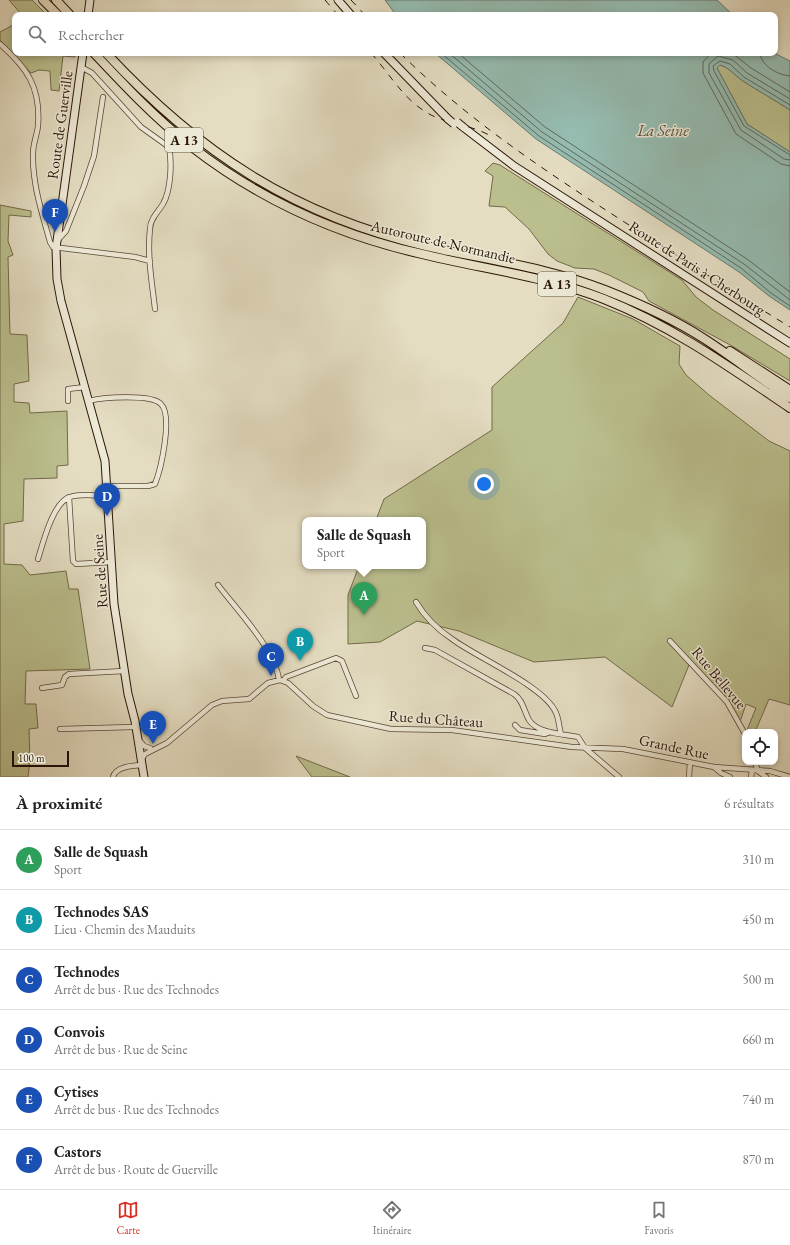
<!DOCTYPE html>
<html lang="fr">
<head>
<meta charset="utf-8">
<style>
  body { margin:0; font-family:"EB Garamond",serif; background:#f6f6f6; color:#222 }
  .controls { position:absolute; right:12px; bottom:12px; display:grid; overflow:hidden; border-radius:8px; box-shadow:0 2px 6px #0003 }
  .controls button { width:36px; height:36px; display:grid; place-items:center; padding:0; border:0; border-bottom:1px solid #e0e0e0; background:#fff; color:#222; font:20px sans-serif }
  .scale { position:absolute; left:12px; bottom:10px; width:57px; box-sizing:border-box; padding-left:4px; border:2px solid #2b1506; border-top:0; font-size:11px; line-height:14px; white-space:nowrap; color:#2b1506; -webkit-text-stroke:3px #ede9d7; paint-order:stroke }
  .you { position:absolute; left:484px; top:484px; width:14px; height:14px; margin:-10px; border:3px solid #fff; border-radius:50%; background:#1a73e8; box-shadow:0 0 0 6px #1a73e833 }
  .badge { display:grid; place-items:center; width:26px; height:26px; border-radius:50%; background:#d93025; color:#fff; font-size:13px; font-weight:700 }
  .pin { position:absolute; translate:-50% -33px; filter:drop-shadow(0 1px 2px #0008) }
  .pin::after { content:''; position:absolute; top:21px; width:14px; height:12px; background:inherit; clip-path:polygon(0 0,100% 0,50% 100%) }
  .popup { position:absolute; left:302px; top:517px; width:124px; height:52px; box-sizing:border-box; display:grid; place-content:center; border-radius:8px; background:#fff; filter:drop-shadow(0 1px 3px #0005); font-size:13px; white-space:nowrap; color:#767676 }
  .popup b { font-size:15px; color:#222 }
  .popup::after { content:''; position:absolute; left:50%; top:100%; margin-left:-8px; border:8px solid transparent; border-top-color:#fff }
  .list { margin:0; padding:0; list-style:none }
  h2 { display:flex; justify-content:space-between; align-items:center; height:52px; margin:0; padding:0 16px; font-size:17px }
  h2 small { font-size:13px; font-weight:400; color:#767676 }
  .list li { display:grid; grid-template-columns:26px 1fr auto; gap:12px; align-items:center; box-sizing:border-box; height:60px; padding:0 16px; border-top:1px solid #e0e0e0 }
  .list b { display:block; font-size:15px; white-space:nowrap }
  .list p { margin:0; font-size:13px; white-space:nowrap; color:#767676 }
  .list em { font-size:13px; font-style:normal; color:#767676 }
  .icon { flex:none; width:22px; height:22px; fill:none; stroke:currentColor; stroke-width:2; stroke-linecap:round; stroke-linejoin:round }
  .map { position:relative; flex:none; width:790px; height:777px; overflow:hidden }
  .search { position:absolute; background:#fff; box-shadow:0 2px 6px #0003; left:12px; right:12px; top:12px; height:44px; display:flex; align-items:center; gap:10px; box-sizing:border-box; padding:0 14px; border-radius:8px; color:#767676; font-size:15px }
  .sheet { height:412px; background:#fff }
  nav { display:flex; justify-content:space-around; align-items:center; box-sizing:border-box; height:56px; border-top:1px solid #e0e0e0; background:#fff; font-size:11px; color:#767676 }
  nav a { display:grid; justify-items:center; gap:2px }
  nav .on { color:#d93025 }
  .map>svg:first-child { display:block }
  .green { fill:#bbbf8e; stroke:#736a4a }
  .water { fill:#95bcb1; stroke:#6b796d }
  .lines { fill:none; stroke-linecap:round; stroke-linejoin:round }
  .shore { stroke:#60685c; stroke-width:1 }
  .street-casing { stroke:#594735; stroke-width:6 }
  .secondary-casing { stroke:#2b1506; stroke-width:9 }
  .highway-casing { stroke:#2b1506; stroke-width:10 }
  .street { stroke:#ede9d7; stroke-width:4.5 }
  .secondary { stroke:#ede9d7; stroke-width:7 }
  .highway { stroke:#e4ddc2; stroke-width:8 }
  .rail { stroke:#2b1506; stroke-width:1; stroke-dasharray:7 7; stroke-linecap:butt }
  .secondary-bridge-casing { stroke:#2b1506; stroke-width:9; stroke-linecap:butt }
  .secondary-bridge { stroke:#ede9d7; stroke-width:7 }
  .labels { text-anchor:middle; stroke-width:3; stroke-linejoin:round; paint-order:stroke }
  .shield { fill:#ede9d7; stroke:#655545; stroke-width:1 }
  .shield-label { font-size:14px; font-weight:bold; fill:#2b1506 }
  .street-label { font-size:15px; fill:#2b1506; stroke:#ede9d7 }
  .water-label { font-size:16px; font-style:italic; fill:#504f42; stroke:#ede9d7 }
</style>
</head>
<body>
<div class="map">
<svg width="790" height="777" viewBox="0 0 790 777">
  <rect width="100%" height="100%" fill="#e4ddc2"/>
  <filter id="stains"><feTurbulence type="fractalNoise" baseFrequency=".005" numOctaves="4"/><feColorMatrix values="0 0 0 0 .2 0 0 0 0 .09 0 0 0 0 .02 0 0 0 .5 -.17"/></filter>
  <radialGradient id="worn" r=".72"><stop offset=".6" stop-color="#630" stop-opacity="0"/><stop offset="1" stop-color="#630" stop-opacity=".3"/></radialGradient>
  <path class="green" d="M9,0H32L47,15H22Z
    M15,24V53H76L75,57L63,56L59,91L51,90L50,71L39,70L31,73L0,40V32Z
    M720,65C730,68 734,75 743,81C758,91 775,100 790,110V152L747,124L717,68Z
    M493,163L500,165L682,280L696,297L713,310L790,359V381L732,346L649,301L643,292L609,275L594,269L575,268L557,261L548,254L529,229L505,207L489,206L493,176L485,171Z
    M0,205L31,211V217L9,215L8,241L13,255L8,257L10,334L27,335L29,381L14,384V402L29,403L30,413L67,411L68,465L57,466V478L24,479L23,521L4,524V564L22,565L30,575L66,571L69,589H78L90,669L26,671L25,704H36L38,728L29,729L30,760L28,777H0Z
    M578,297L633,319L680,346L679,364L686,375L709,395L769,441L790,451V705L769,699L755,732H748L747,730L756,708L746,704L741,719L737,721L728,705L689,665L672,707L605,657L534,662L459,631L417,621L380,642L348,644V595L359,566H423V520H376L384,499L492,430V387L563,323Z
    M296,756L350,777H312Z"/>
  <path class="water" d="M385,0H717L733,15H396Z
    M435,53H774L790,61V110C775,100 758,91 743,81C734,75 730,68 720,65L717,68L747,124L790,152V310L769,296L739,272L536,139Z"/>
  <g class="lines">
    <path class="shore" d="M441,53L539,136L741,268L771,293L790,306
      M449,53L542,132L744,264L790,300
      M458,53L545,127L747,259L790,292
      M711,53L703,62V73L736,134L781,164L790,166
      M732,53L751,68L790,92
      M760,53C761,66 778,75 790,76
      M790,99L747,73L733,60L718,56L709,64V73L741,130L784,159L790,160
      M790,105L744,77L730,64L720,61L713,66L714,71L744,126L790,155"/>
    <g class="street-casing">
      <path id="street" d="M0,44C27,68 41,87 38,126C37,135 33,144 33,153C32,183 42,213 50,242L53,247L135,257L150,261
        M81,67L92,73L141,127L169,147C172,163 171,190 163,204C158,212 150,219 150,229C147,255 152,283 155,309
        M57,241L66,231L84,186L94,156L103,97
        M68,401V389L85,387
        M89,401C102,397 152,394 161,404C173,416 161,469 155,484L148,486H108
        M69,497L73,561L76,564L112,562
        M38,559C43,543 53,502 70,497C81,493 97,496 108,496
        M218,585C237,610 275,649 279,680
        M416,602C425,617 437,629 452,639C476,657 546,687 556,713C559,719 559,728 561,734
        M670,641L727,702L745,734
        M425,648L435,650L514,694C523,700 524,711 529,720C538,734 564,734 578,737L585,748L619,777
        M283,681L286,677L336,658L342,661L356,696
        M42,688L62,685L65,677L69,674L124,671
        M515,725L520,730L545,734L550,732
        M60,729L133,727
        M139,740L144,746L150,748
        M141,760L145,754L167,743L212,705L222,701L249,699L268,683L280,680L288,683L313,706L327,715L391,729L452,730L572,747L623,749L714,767L770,771L790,777
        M755,762L758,771
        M714,767L721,773L730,777
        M758,771L766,777
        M113,777C116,766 133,766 142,765
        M689,777L690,762
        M751,777L752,771"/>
    </g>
    <g class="secondary-casing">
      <path id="secondary" d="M338,0L351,15
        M88,15L90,0
        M83,53L56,248L57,279L61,301L105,461L114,604L128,694L135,721L144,777
        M384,53L448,119
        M463,127L514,166L790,343"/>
    </g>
    <g class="highway-casing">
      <path id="highway" d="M43,0L58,15
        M56,0L70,15
        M94,53C125,86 156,119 192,147C259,199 339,235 422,254C483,269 545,276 604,299C674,327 728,366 790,408
        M106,53C198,152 293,215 426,246C486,260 547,267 605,290C638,303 672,318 703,338C733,357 760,379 790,398
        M730,351L790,390"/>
    </g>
    <use href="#street" class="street"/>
    <use href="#secondary" class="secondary"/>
    <use href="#highway" class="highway"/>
    <path class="rail" d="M325,0L338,15
      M351,0L365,15
      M371,53C390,74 404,101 431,115C449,124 471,125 489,135
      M400,53C469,121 548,173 629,225C683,259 736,294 790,327"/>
    <g class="secondary-bridge-casing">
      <path id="secondary-bridge" d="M448,119L454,124
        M457,122L463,127"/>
    </g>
    <use href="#secondary-bridge" class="secondary-bridge"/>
  </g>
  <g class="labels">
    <g class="shield">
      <rect x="165" y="128" width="38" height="24" rx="3"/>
      <rect x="538" y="272" width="38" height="24" rx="3"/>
    </g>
    <g class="shield-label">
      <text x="184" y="145">A 13</text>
      <text x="557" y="289">A 13</text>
    </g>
    <g class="street-label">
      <text transform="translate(60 125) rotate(-82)" y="5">Route de Guerville</text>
      <text transform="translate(443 242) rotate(13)" y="5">Autoroute de Normandie</text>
      <text transform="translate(697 268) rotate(33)" y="5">Route de Paris à Cherbourg</text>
      <text transform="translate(100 571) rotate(-94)" y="5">Rue de Seine</text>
      <text transform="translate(719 678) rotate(50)" y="5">Rue Bellevue</text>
      <text transform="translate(436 719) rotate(4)" y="5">Rue du Château</text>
      <text transform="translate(674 747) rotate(12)" y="5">Grande Rue</text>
    </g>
    <g class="water-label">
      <text x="663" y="136">La Seine</text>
    </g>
  </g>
  <rect width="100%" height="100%" filter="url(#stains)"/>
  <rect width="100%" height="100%" fill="url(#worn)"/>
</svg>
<div class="controls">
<button><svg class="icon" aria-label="locate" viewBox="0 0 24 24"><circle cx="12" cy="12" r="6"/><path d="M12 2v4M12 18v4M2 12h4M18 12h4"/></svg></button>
</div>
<div class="scale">100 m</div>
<div class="you"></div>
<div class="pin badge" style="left:364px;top:615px;background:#2e9e5b">A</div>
<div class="popup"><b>Salle de Squash</b>Sport</div>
<div class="pin badge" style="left:300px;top:661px;background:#0f9aa8">B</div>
<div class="pin badge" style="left:271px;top:676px;background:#1a4fb4">C</div>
<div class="pin badge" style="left:107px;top:516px;background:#1a4fb4">D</div>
<div class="pin badge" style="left:153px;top:744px;background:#1a4fb4">E</div>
<div class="pin badge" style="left:55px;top:232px;background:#1a4fb4">F</div>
<div class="search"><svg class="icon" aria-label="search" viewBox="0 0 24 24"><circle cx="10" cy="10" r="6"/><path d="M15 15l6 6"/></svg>Rechercher</div>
</div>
<section class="sheet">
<h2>À proximité<small>6 résultats</small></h2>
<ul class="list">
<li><span class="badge" style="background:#2e9e5b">A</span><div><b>Salle de Squash</b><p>Sport</p></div><em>310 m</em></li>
<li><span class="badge" style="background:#0f9aa8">B</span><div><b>Technodes SAS</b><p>Lieu · Chemin des Mauduits</p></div><em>450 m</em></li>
<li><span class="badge" style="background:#1a4fb4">C</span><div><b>Technodes</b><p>Arrêt de bus · Rue des Technodes</p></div><em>500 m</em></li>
<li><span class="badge" style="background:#1a4fb4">D</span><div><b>Convois</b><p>Arrêt de bus · Rue de Seine</p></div><em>660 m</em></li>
<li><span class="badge" style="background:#1a4fb4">E</span><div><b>Cytises</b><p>Arrêt de bus · Rue des Technodes</p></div><em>740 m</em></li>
<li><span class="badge" style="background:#1a4fb4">F</span><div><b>Castors</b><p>Arrêt de bus · Route de Guerville</p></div><em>870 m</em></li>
</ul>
</section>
<nav>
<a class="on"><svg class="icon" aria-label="map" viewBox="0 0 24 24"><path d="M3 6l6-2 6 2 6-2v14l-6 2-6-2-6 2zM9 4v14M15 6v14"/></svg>Carte</a>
<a><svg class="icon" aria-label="directions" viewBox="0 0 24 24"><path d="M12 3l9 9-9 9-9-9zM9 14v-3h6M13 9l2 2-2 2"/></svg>Itinéraire</a>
<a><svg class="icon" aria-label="saved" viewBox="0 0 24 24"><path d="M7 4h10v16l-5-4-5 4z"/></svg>Favoris</a>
</nav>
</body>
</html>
